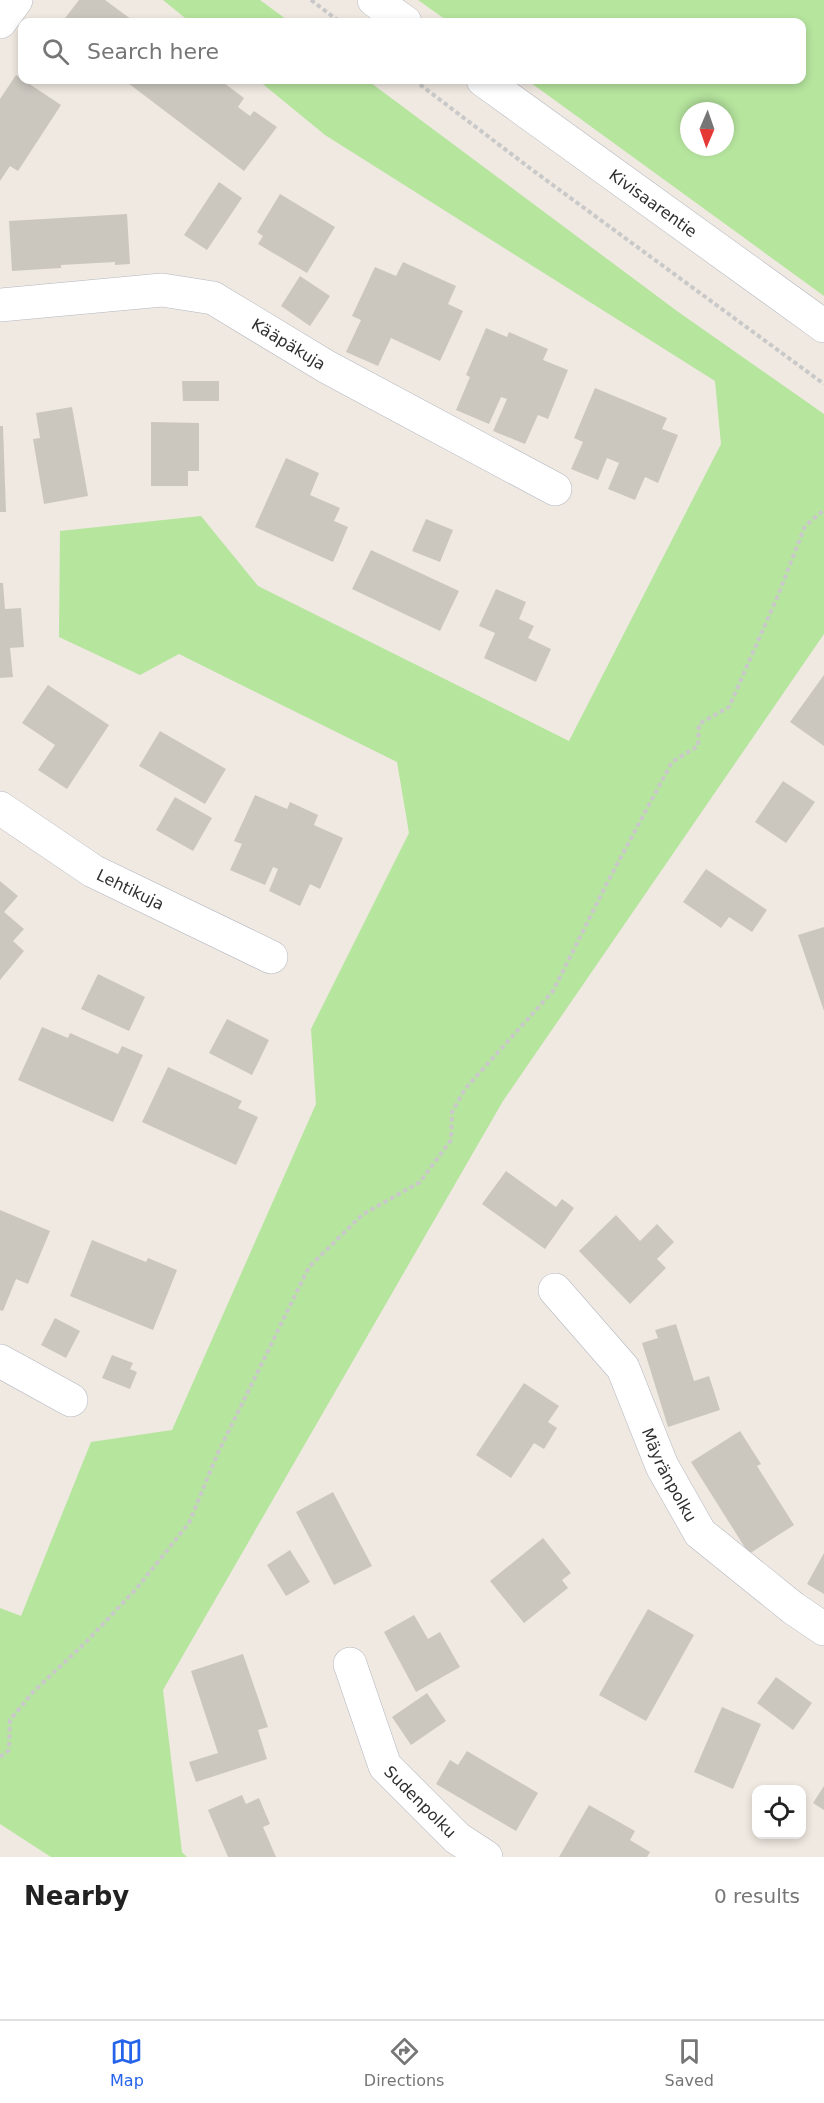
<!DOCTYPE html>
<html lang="en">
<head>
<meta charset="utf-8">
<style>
  body { margin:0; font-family:"DejaVu Sans",sans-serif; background:#f6f6f6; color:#222 }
  .controls { position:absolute; right:18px; bottom:18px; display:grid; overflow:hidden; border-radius:12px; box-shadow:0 3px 9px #0003 }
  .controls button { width:54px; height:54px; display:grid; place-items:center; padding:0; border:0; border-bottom:2px solid #e0e0e0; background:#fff; color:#222; font:30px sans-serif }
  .compass { position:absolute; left:680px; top:102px; width:54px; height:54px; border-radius:50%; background:#fff; box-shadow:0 3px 9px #0003; rotate:182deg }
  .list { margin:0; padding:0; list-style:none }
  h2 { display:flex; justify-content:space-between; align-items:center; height:78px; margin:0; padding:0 24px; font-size:26px }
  h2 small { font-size:20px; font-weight:400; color:#767676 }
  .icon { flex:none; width:33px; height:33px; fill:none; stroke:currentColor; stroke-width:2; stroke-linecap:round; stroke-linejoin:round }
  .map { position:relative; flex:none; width:824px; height:1857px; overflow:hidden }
  .search { position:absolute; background:#fff; box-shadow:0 3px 9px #0003; left:18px; right:18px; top:18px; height:66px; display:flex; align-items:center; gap:15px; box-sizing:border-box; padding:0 21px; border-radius:12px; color:#767676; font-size:22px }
  .sheet { height:162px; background:#fff }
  nav { display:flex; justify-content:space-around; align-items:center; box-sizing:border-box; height:84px; border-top:2px solid #e0e0e0; background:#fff; font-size:16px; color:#767676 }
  nav a { display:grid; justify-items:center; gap:3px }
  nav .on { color:#2563eb }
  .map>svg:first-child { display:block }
  .green { fill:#b6e59e; fill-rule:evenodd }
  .building { fill:#cbc7bf }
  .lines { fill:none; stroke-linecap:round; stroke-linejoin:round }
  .minor-casing { stroke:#b4b7c1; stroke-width:34 }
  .path { stroke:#c9c9c9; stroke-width:4; stroke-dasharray:4.5 3; stroke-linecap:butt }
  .minor { stroke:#fff; stroke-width:33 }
  .labels { text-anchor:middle; stroke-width:4.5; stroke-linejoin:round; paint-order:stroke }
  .street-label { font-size:16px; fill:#2e2e2e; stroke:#fff }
</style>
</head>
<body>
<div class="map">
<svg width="824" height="1857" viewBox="0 0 824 1857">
  <rect width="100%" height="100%" fill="#efe9e1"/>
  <path class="green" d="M163,0H260L290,22H190Z
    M418,0H824V296L527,80H802V22H449ZM689,111H725V147H689Z
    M258,80H367L677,311L824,414V634L503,1101L163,1690L182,1852L187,1857H51L0,1824V1608L21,1616L91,1442L172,1430L316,1104L311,1029L409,833L397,762L179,654L140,675L59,637L60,531L201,516L258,586L569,741L721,444L715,381L325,135Z"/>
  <path class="building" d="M79,0H105L135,22H62Z
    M16,75L61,105L18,171L10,166L0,181V99Z
    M124,80H220L244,98L238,107L250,116L254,111L277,127L244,171Z
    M219,182L242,198L207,250L184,235Z
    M280,194L335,227L307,273L258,244L263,236L257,232Z
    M127,214L130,264L115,265V262L61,265V268L12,271L9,221Z
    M403,262L456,286L448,304L463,311L440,361L391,338L378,366L346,352L361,320L352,316L375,267L396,276Z
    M300,276L330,296L310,326L281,306Z
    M486,328L507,337L509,332L548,349L543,360L568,370L548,419L538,415L525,444L493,431L507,399L501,397L489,424L456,410L470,377L466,375Z
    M182,381H219V401H183Z
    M595,388L667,418L662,429L678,435L658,483L645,477L635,500L608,489L619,463L607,458L598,480L571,469L583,442L574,438Z
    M72,407L88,496L44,504L33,439L40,438L36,413Z
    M151,422L199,423V471H188V486H151Z
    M0,426H3L6,512H0Z
    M286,458L319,473L310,495L340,508L334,521L348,527L333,562L255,527Z
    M426,519L453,530L440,562L412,551Z
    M371,550L459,591L440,631L352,589Z
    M0,583H3L5,609L21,608L24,647L10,648L13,677L0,678Z
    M496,589L526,602L519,619L534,626L528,638L551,649L536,682L484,658L495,633L479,626Z
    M824,675V746L790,722Z
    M48,685L109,725L67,789L38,770L55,745L22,723Z
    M160,731L226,769L205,804L139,766Z
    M783,781L815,802L786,843L755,822Z
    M255,795L287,809L290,802L318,815L314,825L343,838L320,889L310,884L300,906L269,891L278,869L273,867L265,885L230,870L242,844L234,841Z
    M175,797L212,818L193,851L156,830Z
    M706,869L767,910L752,932L729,917L721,928L683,902Z
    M0,881L18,896L4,912L24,929L13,941L24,951L0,980Z
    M824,927V1011L798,935Z
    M98,974L145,997L129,1031L81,1009Z
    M227,1019L269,1040L252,1075L209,1053Z
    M42,1027L68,1038L70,1033L118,1054L122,1046L143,1055L113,1122L18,1080Z
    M168,1067L242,1101L238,1108L258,1117L236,1165L142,1122Z
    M506,1171L556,1207L562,1199L574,1208L545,1249L482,1204Z
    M0,1210L50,1231L28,1284L16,1279L3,1311L0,1310Z
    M616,1215L640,1241L657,1224L674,1242L657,1259L666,1268L630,1304L579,1251Z
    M92,1240L146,1262L148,1258L177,1270L153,1330L70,1296Z
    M55,1318L80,1331L66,1358L41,1345Z
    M676,1324L694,1381L709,1376L720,1410L668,1427L642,1343L658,1338L655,1330Z
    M112,1355L133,1363L130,1369L137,1372L130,1389L102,1378Z
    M524,1383L559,1406L548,1422L557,1428L544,1449L534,1443L511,1478L476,1455Z
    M740,1431L761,1464L757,1466L794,1525L749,1554L691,1462Z
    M333,1492L372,1566L334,1585L296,1512Z
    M543,1538L571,1573L562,1580L568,1588L524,1623L490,1581Z
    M290,1550L310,1582L286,1596L267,1565Z
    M824,1553V1594L807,1584Z
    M648,1609L694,1635L646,1721L599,1695Z
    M414,1615L428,1639L440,1632L460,1667L416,1692L384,1632Z
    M243,1654L268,1727L258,1730L267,1759L196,1782L189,1762L218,1753L191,1671Z
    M776,1677L812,1703L793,1730L757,1703Z
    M427,1693L446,1721L411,1745L392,1717Z
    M722,1707L761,1724L733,1789L694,1772Z
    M467,1751L538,1793L516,1831L436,1784L450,1760L458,1765Z
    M824,1786V1810L813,1803Z
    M242,1795L246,1804L259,1798L270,1824L263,1827L276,1857H228L208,1810Z
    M589,1805L635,1831L630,1840L650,1852L647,1857H559Z"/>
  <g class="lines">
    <g class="minor-casing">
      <g id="minor">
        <path d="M374,0L405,22"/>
        <path d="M0,22L16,0"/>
        <path id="s1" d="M483,80L824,326"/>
        <path id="s2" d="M0,305L162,290L213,298L327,367L555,489"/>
        <path id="s3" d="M0,808L93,871L271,957"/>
        <path id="s4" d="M555,1290L623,1368L662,1466L700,1533L793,1608L824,1629"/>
        <path d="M0,1361L71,1400"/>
        <path id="s5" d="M350,1664L385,1766L457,1838L486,1857"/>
      </g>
    </g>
    <path class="path" d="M311,0L340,22
      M414,80L531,169L824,384
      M0,1757L9,1750L10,1720L33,1692L86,1642L137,1588L189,1523L217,1455L309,1267L362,1215L420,1182L451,1140L452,1112L465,1089L553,991L607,883L672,762L698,746L699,724L729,707L779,593L805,526L824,510"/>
    <use href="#minor" class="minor"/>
  </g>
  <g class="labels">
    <g class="street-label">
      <text dy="6" stroke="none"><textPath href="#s1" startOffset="210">Kivisaarentie</textPath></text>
      <text dy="6" stroke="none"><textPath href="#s2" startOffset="303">Kääpäkuja</textPath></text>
      <text dy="6" stroke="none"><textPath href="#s3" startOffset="154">Lehtikuja</textPath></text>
      <text dy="6" stroke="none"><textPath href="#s4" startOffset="220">Mäyränpolku</textPath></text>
      <text dy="6" stroke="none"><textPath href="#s5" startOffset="158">Sudenpolku</textPath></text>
    </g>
  </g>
</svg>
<div class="controls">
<button><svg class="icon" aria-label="locate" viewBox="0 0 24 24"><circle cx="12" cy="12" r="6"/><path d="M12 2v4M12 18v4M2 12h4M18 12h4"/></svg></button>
</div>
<svg class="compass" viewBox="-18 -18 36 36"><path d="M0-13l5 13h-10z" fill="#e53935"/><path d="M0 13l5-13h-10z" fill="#767676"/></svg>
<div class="search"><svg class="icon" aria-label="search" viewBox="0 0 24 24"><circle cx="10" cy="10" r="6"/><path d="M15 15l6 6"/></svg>Search here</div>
</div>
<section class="sheet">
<h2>Nearby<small>0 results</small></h2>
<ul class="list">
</ul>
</section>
<nav>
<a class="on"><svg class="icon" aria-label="map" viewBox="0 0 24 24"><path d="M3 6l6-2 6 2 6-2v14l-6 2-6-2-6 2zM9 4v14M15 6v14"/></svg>Map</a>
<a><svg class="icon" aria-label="directions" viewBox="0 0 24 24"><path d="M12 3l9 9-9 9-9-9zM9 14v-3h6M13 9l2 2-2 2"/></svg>Directions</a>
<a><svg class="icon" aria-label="saved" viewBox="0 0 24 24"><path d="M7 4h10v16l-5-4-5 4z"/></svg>Saved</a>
</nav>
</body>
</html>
